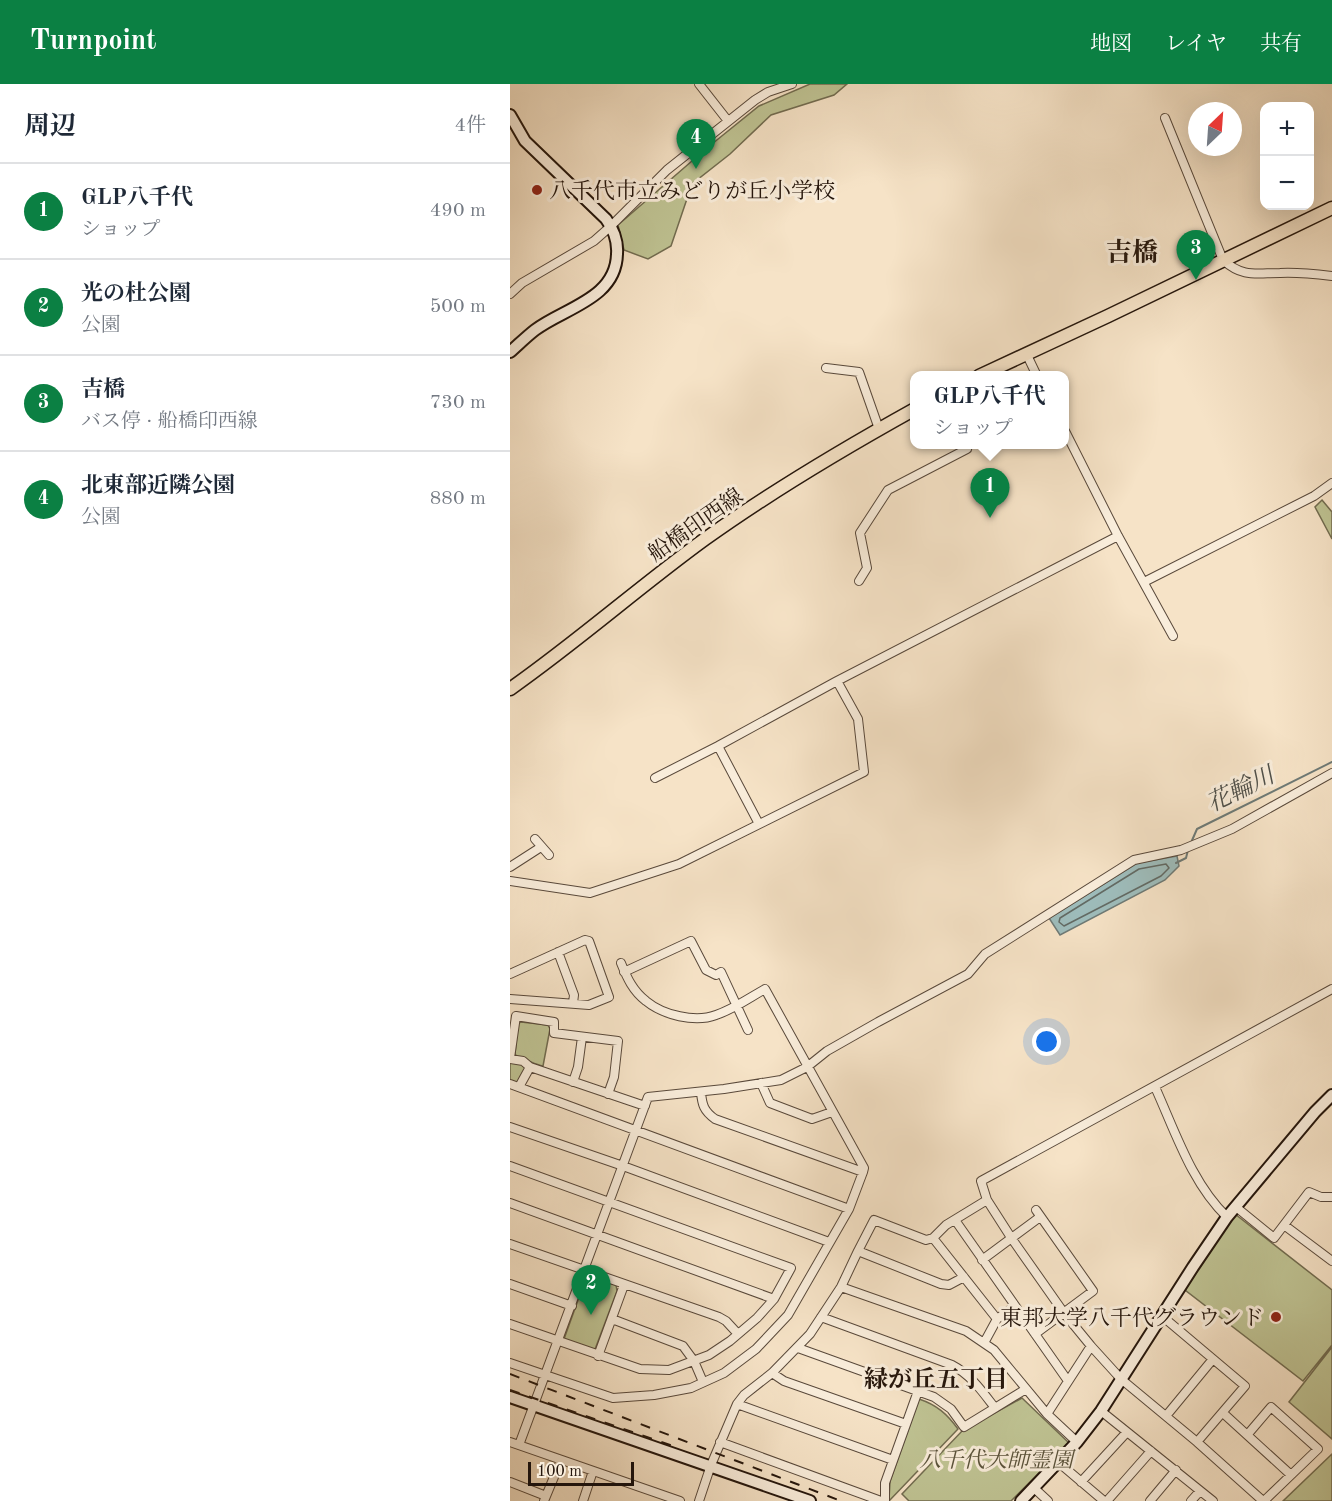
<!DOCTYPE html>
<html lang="ja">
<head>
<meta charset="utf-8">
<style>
  body { margin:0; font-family:"Old Standard TT","Noto Serif JP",serif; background:#f2f2f3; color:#1f2937 }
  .controls { position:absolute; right:18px; top:18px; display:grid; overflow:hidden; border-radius:12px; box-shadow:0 6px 24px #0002 }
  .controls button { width:54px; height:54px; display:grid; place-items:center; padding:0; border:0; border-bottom:2px solid #e0e1e3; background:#fff; color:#1f2937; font:30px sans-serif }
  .compass { position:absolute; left:678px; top:18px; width:54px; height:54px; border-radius:50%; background:#fff; box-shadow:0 6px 24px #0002; rotate:25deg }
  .scale { position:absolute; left:18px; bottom:15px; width:106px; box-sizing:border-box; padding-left:6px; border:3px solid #25160c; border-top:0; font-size:16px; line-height:21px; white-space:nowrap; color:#25160c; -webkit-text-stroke:4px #f9eddb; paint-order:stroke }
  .you { position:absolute; left:537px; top:958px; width:21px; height:21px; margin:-15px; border:4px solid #fff; border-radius:50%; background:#1a73e8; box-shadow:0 0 0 9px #1a73e833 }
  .badge { display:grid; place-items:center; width:39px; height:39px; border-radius:50%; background:#0b8043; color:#fff; font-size:20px; font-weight:700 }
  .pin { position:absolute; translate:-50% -50px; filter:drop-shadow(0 2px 3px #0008) }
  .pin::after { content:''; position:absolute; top:32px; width:21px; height:18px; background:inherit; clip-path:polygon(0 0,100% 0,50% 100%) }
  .popup { position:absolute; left:400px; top:287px; width:159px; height:78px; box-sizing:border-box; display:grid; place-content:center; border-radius:12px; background:#fff; filter:drop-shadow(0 2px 4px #0005); font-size:20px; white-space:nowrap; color:#747a83 }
  .popup b { font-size:22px; color:#1f2937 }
  .popup::after { content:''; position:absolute; left:50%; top:100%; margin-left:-12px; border:12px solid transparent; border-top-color:#fff }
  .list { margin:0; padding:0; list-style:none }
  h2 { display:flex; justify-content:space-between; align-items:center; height:78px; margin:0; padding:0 24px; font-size:26px }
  h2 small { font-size:20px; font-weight:400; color:#747a83 }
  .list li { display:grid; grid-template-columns:39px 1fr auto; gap:18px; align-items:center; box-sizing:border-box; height:96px; padding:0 24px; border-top:2px solid #e0e1e3 }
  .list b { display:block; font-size:22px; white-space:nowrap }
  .list p { margin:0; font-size:20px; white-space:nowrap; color:#747a83 }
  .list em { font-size:20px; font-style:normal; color:#747a83 }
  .map { position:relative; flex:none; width:822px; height:1417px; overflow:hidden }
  header { display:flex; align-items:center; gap:36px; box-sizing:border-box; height:84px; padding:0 30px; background:#0b8043; color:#fff }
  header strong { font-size:28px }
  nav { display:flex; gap:33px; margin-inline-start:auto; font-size:21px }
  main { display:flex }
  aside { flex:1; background:#fff }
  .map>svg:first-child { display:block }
  .green { fill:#bfc393; stroke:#726c50; stroke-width:1.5 }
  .water { fill:#9ebdbc; stroke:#6e7a76; stroke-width:1.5 }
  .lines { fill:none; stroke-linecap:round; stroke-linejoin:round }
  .shore { stroke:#626a64; stroke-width:1.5 }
  .stream { stroke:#6e7a76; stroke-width:2 }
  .street-casing { stroke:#59493b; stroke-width:10 }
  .secondary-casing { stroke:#25160c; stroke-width:14 }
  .primary-casing { stroke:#25160c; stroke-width:15 }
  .street { stroke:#f9eddb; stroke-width:8 }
  .secondary { stroke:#f9eddb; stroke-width:10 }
  .primary { stroke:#f6e3c7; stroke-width:12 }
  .rail { stroke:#25160c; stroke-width:2; stroke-dasharray:10 10; stroke-linecap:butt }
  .poi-dot { fill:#8f2418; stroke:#f9eddb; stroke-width:2 }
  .labels { text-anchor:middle; stroke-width:6; stroke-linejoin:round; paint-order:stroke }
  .poi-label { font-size:22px; fill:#25160c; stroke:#f9eddb; text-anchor:start }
  .street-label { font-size:22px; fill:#25160c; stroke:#f9eddb }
  .park-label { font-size:22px; font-style:italic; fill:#5b533b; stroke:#f9eddb }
  .water-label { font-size:24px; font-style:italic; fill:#4f504a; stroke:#f9eddb }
  .neighbourhood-label { font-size:24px; font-weight:bold; fill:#25160c; stroke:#f9eddb }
  .quarter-label { font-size:26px; font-weight:bold; fill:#25160c; stroke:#f9eddb }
</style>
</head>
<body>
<header>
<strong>Turnpoint</strong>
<nav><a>地図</a><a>レイヤ</a><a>共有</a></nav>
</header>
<main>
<aside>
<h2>周辺<small>4件</small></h2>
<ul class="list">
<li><span class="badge">1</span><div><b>GLP八千代</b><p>ショップ</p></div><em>490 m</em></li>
<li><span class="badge">2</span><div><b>光の杜公園</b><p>公園</p></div><em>500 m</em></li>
<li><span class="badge">3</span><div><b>吉橋</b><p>バス停 · 船橋印西線</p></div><em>730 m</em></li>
<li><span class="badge">4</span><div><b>北東部近隣公園</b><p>公園</p></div><em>880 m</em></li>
</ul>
</aside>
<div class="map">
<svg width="822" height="1417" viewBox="0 0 822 1417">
  <rect width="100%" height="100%" fill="#f6e3c7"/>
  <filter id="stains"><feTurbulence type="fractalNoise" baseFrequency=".00333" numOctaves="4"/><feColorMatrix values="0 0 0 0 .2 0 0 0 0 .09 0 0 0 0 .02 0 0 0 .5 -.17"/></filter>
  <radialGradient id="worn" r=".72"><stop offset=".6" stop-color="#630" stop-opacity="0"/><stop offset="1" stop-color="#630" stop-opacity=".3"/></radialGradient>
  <path class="green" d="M300,0H337L324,11L261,31L220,70L182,100L161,162L138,175L114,166L108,141L197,64L249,22Z
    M812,416L822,428V455L805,423Z
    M11,938L38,941L40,945L33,982C23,980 17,975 8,974L5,970L8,940Z
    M0,977L13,979L19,983L9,1002L0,999Z
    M725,1130L822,1206V1261L793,1297L675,1206Z
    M80,1193L106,1201L107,1207L84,1268L55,1258L54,1255L76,1194Z
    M822,1263V1355L779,1318Z
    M512,1314L559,1359L501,1417H399L392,1410L452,1347Z
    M409,1315C427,1321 437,1330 448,1345L379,1417L380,1397Z
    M822,1370V1417H773Z"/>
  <path class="water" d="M667,772L669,782L655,796L550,851L539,834L627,779Z"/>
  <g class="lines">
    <path class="shore" d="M656,780L659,784L651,792L554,842L549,838L550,834L629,785Z"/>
    <path class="stream" d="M680,761L687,745L822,678
      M666,779L676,774L678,766"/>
    <g class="street-casing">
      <path id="street" d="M189,0L218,37
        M655,34L713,176C733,194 746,189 770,189C788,188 805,190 822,192
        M0,210L12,199L84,157L101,142L157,86L245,16L258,8L282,0
        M516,269L527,292
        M316,284L349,288L369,345
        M555,347L608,452L663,552
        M349,497L357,484L350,449L378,406L457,365L455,360
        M634,498L804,412L822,399
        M208,662L249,740
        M145,694L208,662L327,597L608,452
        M25,755L39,771
        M0,783L31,763
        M0,797L80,809L169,780L354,688L348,635L327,597
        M48,868L64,911L63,919
        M114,888L181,857L196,886L206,891L211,888L238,946
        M0,890L75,856L79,857L99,913L79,921L0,915
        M0,974L6,932L44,938V949L108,957L104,993L98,1010
        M0,975L13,977L20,983L135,1022
        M63,998L68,983L72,953
        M251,999L260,1019L302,1035L322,1028
        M0,1000L339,1125
        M9,1003L20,983
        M645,1003C665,1047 682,1100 717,1133
        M191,1008C192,1021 194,1027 205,1035L353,1088
        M0,1043L113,1082L319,1158
        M0,1082L281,1184L264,1215L247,1234L220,1257L199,1271L159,1286L130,1285L0,1240
        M0,1119L264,1215
        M726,1123L764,1154L799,1108L811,1113H822
        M445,1136L558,1297
        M774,1141L822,1177
        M423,1154L487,1235
        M0,1160L209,1233L216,1237L228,1250
        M348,1167L431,1200L439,1201L454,1193
        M472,1176L530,1133
        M0,1200L62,1222
        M331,1203L456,1247L484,1266L537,1330L567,1358
        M652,1232L735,1302L687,1358
        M311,1233L442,1281C461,1291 472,1307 485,1324
        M102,1235L173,1262L184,1277L193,1298
        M525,1250L583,1207L526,1126
        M474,1259L487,1235L505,1222
        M288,1264L424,1313L441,1325L454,1343L516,1305
        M88,1272L114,1201
        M0,1279L103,1314L144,1311L181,1304L214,1289L246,1265L278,1231L339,1125L353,1088L354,1084L255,905C239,914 224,925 206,931C185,939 153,931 136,917C123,907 117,894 111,879
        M262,1289L274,1297L396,1340
        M227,1320L383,1376
        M591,1327L703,1417
        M713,1329L781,1391
        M537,1330L581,1262
        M656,1332L703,1275
        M738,1350L761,1323L808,1365L754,1417
        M0,1358L170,1417
        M210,1358L371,1417
        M9,1361L138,1013L214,1005L271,996L297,983L317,967L368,938L458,890L475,870L624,776L671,766L722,745L822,689
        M548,1378L594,1417
        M0,1398L36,1412
        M571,1398L617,1348
        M524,1404L538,1417
        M34,1417L51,1376
        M73,1417L83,1387
        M189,1417L201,1381L227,1320L234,1311L262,1289L300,1250L331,1203L348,1167L364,1136L416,1156L423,1154L436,1141L477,1116
        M375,1417V1399L408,1307
        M597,1417L641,1367
        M640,1417L666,1386
        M681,1417L690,1407
        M753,1417L687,1358L611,1295L581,1262L554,1229L502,1155L477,1116L471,1097L822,905"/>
    </g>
    <g class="secondary-casing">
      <path id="secondary" d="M0,31L15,57L96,135C104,146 108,157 107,170C106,215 54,224 25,246C16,253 8,261 0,268
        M0,1313L300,1417
        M511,1417L567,1358L591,1327L683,1183L717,1133L805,1028L822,1011"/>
    </g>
    <g class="primary-casing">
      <path id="primary" d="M469,292L598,232L822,124
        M0,605C67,558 129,503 195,455C262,407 333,365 405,325"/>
    </g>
    <use href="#street" class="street"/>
    <use href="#secondary" class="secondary"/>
    <use href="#primary" class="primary"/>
    <path class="rail" d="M0,1290L331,1417
      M0,1306L163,1362"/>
  </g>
  <g class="poi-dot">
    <circle cx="27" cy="106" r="6"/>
    <circle cx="766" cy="1233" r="6"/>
  </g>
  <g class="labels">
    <g class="poi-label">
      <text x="39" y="114">八千代市立みどりが丘小学校</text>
      <text x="754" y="1241" text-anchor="end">東邦大学八千代グラウンド</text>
    </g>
    <g class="street-label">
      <text transform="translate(185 440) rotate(-35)" y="8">船橋印西線</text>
    </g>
    <g class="park-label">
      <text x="486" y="1383">八千代大師霊園</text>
    </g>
    <g class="water-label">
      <text transform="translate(730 705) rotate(-26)" y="8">花輪川</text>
    </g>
    <g class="neighbourhood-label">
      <text x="426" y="1303">緑が丘五丁目</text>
    </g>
    <g class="quarter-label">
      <text x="622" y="177">吉橋</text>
    </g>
  </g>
  <rect width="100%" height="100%" filter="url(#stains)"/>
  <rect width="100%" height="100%" fill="url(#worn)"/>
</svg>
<div class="controls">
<button>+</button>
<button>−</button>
</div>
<svg class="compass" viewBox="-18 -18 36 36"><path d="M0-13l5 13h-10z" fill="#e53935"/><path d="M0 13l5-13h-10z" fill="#747a83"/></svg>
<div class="scale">100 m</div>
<div class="you"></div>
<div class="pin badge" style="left:480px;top:434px">1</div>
<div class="popup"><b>GLP八千代</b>ショップ</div>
<div class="pin badge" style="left:81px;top:1231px">2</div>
<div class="pin badge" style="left:686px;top:196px">3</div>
<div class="pin badge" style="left:186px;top:85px">4</div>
</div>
</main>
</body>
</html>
